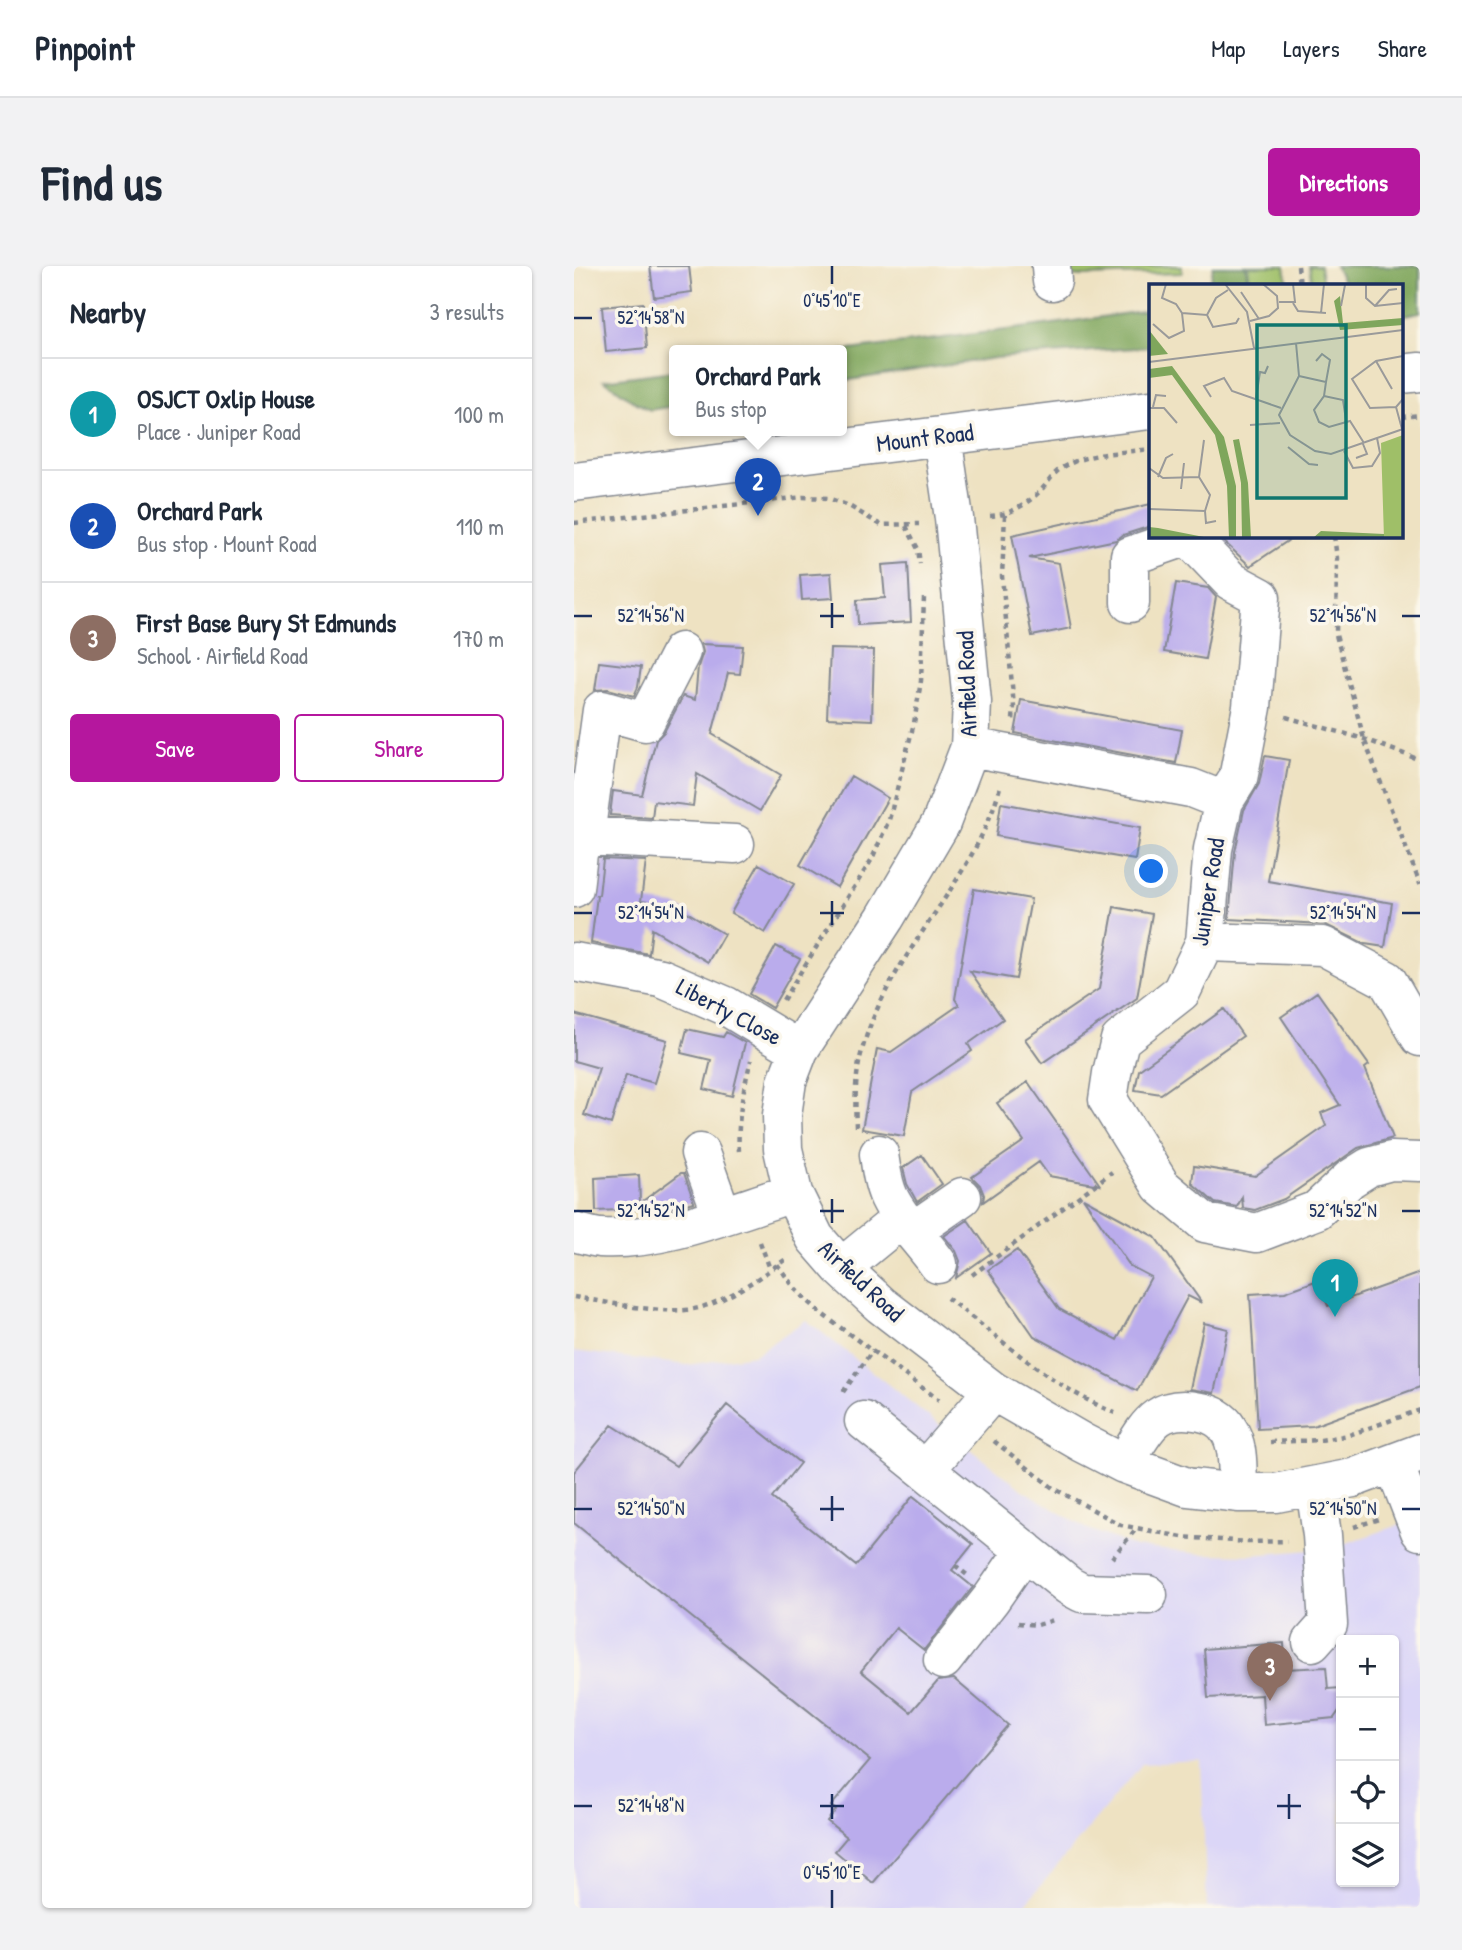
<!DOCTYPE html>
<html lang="en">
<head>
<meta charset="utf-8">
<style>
  body { margin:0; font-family:"Patrick Hand",sans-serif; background:#f2f2f3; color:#1f2937 }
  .controls { position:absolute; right:21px; bottom:21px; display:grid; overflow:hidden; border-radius:7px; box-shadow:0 2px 5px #0004 }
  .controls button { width:63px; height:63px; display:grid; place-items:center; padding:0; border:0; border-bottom:2px solid #e0e1e3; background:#fff; color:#1f2937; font:35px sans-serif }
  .you { position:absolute; left:578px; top:606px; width:24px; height:24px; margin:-18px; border:5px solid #fff; border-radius:50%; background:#1a73e8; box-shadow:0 0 0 10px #1a73e833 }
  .badge { display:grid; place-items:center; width:46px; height:46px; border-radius:50%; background:#b5179e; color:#fff; font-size:23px; font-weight:700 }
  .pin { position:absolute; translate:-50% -58px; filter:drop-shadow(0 2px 4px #0008) }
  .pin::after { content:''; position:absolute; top:37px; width:24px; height:21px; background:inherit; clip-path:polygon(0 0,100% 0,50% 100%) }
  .popup { position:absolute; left:95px; top:79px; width:178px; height:91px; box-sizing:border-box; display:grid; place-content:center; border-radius:7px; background:#fff; filter:drop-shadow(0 2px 5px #0005); font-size:23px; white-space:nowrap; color:#747a83 }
  .popup b { font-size:26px; color:#1f2937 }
  .popup::after { content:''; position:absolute; left:50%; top:100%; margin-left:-14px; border:14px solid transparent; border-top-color:#fff }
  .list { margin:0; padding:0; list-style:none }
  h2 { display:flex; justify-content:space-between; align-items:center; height:91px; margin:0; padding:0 28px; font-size:30px }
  h2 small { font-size:23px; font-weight:400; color:#747a83 }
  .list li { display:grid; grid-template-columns:46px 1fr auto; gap:21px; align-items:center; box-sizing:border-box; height:112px; padding:0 28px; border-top:2px solid #e0e1e3 }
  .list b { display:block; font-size:26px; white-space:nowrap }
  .list p { margin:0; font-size:23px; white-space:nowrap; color:#747a83 }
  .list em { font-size:23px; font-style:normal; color:#747a83 }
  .actions { display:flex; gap:14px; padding:21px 28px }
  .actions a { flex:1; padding:16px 0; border:2px solid #b5179e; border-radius:7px; text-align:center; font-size:24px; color:#b5179e }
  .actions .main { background:#b5179e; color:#fff }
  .icon { flex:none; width:38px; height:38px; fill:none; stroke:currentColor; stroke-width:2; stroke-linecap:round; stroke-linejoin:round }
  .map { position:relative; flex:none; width:846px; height:1642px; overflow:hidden; border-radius:7px }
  header { display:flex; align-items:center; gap:42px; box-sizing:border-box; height:98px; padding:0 35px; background:#fff; border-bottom:2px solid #e0e1e3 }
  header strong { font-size:33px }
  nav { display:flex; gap:38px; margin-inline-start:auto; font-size:24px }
  .intro { display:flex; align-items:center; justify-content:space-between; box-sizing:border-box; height:168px; padding:0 42px }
  h1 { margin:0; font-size:49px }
  .button { padding:18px 32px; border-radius:7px; background:#b5179e; color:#fff; font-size:24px; font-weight:700 }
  main { display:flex; gap:42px; padding:0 42px }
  aside { flex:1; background:#fff; border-radius:7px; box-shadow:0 2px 5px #0004 }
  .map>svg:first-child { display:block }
  .built { fill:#dbd6f7; fill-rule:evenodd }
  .green { fill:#9fbf68; stroke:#5d7763; stroke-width:2 }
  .forest { fill:#7fa65c; stroke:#4d6a5d; stroke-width:2 }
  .building { fill:#baacec }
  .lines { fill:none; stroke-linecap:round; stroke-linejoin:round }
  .minor-casing { stroke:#848890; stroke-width:41 }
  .path { stroke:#848890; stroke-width:4.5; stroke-dasharray:5 5; stroke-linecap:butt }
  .minor { stroke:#fff; stroke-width:38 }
  .ticks { fill:none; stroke:#1b2f5e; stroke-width:2.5 }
  .labels { text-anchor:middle; stroke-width:7; stroke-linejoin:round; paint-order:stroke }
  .street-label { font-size:24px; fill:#1b2f5e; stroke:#fbf7ec }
  .inset-road { fill:none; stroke:#9a9a9a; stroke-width:2 }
  .view { fill:#0f766e; fill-opacity:0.15; stroke:#0f766e; stroke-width:3.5 }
  .inset-edge { fill:none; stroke:#1b2f5e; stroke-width:3.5 }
  .ticks-label { font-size:18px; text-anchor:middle; fill:#1b2f5e; stroke:#fbf7ec; stroke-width:7; stroke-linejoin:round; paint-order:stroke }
</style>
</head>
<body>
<header>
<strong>Pinpoint</strong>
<nav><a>Map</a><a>Layers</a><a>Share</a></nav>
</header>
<div class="intro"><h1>Find us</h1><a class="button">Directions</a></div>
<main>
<aside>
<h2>Nearby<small>3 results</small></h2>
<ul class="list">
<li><span class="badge" style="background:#0f9aa8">1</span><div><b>OSJCT Oxlip House</b><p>Place · Juniper Road</p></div><em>100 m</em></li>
<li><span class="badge" style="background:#1a4fb4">2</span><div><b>Orchard Park</b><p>Bus stop · Mount Road</p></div><em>110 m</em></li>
<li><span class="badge" style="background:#8d6e63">3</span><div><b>First Base Bury St Edmunds</b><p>School · Airfield Road</p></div><em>170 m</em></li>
</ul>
<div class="actions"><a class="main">Save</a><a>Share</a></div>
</aside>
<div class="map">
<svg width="846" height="1642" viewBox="0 0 846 1642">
  <rect width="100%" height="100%" fill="#fbf7ec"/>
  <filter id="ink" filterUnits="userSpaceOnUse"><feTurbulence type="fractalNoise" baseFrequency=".0143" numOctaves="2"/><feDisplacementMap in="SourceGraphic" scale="14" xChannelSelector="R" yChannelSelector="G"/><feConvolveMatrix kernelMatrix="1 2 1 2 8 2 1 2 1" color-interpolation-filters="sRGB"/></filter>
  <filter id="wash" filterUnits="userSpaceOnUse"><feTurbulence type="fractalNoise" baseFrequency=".00686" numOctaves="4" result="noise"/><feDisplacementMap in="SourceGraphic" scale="28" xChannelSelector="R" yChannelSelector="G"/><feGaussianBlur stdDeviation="1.57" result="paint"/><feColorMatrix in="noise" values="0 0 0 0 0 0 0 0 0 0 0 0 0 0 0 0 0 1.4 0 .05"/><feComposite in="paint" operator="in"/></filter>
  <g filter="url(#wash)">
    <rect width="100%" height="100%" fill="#eee2c2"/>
    <path class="built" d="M232,1054L450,1225L512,1262L562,1281L627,1288L678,1289L737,1284L764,1280L846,1252V1642H633L627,1495L568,1498L448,1642H0V1085L113,1099L180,1089ZM767,1374H820V1616H767Z"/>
    <path class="green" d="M480,0H608V7L480,11Z
      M674,0H711L714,19H676Z
      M735,0H746L748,13L752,19H738Z"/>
    <path class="forest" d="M639,0H672L674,19H636Z
      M761,0H846V46L827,50V19H771Z
      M576,44V81L421,92L268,115V85L486,57Z
      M100,105V140L76,144L59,135L30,114Z"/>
    <g id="blocks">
      <path class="building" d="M76,0H115L118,26L80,31Z
        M69,37L73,82L32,86L28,41Z
        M577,238V260L549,269L542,274L455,292L485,297L497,362L458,370L438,269Z
        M644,270H721L676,300Z
        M334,297L337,356L284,359L283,334L311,332L308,299Z
        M257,307L259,332L228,334L226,309Z
        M602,317L634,322L642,331L631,393L590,386Z
        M127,378L169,380L166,408L154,407L138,468L207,509L186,545L123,508L119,540L80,535L78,552L36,549L39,525L68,529L82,474L90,466L109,430L121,434L124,401L129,386Z
        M256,383L300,384L298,454L253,452Z
        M25,396L67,401L64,421L60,430L34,423L21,424Z
        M447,434L608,464L602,497L441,467Z
        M691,490L715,494L694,615L818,637L811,681L791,678L750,658L655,653L661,586L670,544L685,518Z
        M277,510L314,532L263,621L226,599Z
        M427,537L566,562L561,594L422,570Z
        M29,593L72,595L67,635L101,639L150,668L134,696L78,663L75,688L17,677L23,630L21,629H25Z
        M185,598L220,618L191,667L157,647Z
        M400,623L457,633L442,713L396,705L429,753L394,778L398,785L338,826L330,870L288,863L303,783L317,786L385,739L381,733Z
        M540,641L578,648L563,732L468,797L451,773L525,723Z
        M202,680L226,693L198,742L175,728Z
        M743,726L795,799L791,802L819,872L784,882L710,933L681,944L669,942L668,931L663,941L641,937L618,917L620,900L681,910L752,860L747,847L766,839L707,751Z
        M650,743L669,770L587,828L561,824L565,804Z
        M0,748L93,774L80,817L52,809L37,858L10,849L25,802L0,795Z
        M113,763L149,771L152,766L171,777L158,830L130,823L137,794L107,787Z
        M454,816L526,919L475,910L465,896L409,936L410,929L406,919L398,911L450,875L423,837Z
        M348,889L368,918L343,936L333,918L329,902Z
        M107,907H110L120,936L96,942L22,945L21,912L65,909L66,937Z
        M509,932L581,971L628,1037L614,1030L563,1125L460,1070L414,1004L443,984L485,1043L543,1074L577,1011L556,1000Z
        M394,954L417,987L382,1012L386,995L382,985L370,970Z
        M846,1007V1121L739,1160L684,1163L676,1028L711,1026L744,1014L754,1040Z
        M630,1057L654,1063L640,1127L616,1123Z
        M153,1139L226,1197L198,1232L282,1300L339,1230L399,1278L378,1304L399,1321L350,1384L322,1362L287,1405L337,1446L364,1415L380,1413L434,1459L299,1617L261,1585L273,1571L253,1555L262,1544L257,1540L296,1494L0,1257V1206L38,1159L102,1200Z
        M710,1377L711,1403L752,1401L754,1423L767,1422V1442L760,1452L690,1459L688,1429L634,1432L630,1383Z"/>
    </g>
  </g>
  <g filter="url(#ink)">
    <use href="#blocks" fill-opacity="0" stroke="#848890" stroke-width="2"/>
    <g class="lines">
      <g class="minor-casing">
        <path id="minor" d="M477,0L478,15
          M827,108L846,106
          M368,170L380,252L398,436L396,481L367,557L311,652L225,784L213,815L208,849L209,883L219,927L241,972L267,1002L307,1039L419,1125L509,1177L550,1198L613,1221L664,1227H702L779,1212L846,1187
          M0,216L576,144
          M556,337V290L614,270L657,315L687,331L678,441L664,513L650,535
          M396,481L617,522L650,535L639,583L631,676L607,726L546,774L538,807L534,834L587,920L631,957L683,967L743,944L776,913L795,901L817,895L846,896
          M11,570L161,578
          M0,622L4,587L11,570L28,444L71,456L107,386
          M631,676L749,680L813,714L846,771
          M0,696L87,712L152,740L225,784
          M126,887L148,949
          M305,888C307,903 309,918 315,931C327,956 349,976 364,998
          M339,965L388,931
          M0,966C8,968 18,971 26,972C88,976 160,945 219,927
          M267,1002L328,952
          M290,1155L495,1320L508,1327L574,1329
          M550,1198C572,1163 580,1136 627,1146C638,1148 649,1154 654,1163C666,1180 663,1207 664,1227
          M820,1198L846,1265
          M352,1203L419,1125
          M738,1376L754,1358L748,1269L741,1221
          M369,1394L417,1333L451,1284"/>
      </g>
      <path class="path" d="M724,0L726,19
        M827,151L846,149
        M431,249L428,310L440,441L439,454
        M416,250C436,249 454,238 468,223C474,217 479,208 486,203C512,186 547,187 576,183
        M0,257L229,231L254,232L275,240L307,259L345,258
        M332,260L344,283L346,298
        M760,270L763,292L762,369L790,473L846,618
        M712,451L790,473L846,494
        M209,734L298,593L315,554L340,457L347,415L350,331
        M282,861C281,841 281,817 285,797C307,693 399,622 426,521
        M165,885C163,854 169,824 177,794
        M186,976L196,1003
        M203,998L222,1024L248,1048L365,1134
        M398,1009L538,906
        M0,1031C33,1036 98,1051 128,1041C158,1032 187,1010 212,993
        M373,1032C427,1073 478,1121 541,1147
        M269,1126L299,1084
        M420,1175L479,1222L547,1259L608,1271L674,1276L713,1275
        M696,1176L747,1174L775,1169L846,1144
        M780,1261L805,1253
        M538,1292L562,1263
        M381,1299L393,1309
        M444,1357L463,1359L483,1353"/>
      <use href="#minor" class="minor"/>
    </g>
  </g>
  <path class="ticks" d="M258,0V18M0,52H18M258,337V362M0,350H18M246,350H270M828,350H846M258,635V659M0,647H18M246,647H270M828,647H846M258,933V957M0,945H18M246,945H270M828,945H846M258,1230V1255M0,1243H18M246,1243H270M828,1243H846M258,1528V1553M715,1528V1553M0,1540H18M246,1540H270M703,1540H727M258,1624V1642"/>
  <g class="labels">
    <g class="street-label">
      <text transform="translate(351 172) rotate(-7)" y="8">Mount Road</text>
      <text transform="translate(393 418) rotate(-92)" y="8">Airfield Road</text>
      <text transform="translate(634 626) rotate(-81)" y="8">Juniper Road</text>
      <text transform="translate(155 746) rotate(28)" y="8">Liberty Close</text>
      <text transform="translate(287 1015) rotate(43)" y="8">Airfield Road</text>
    </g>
  </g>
  <g transform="translate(575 18)">
    <rect width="254" height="254" fill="#eee2c2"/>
    <path d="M254,151V254H235L232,159Z" fill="#9fbf68"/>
    <path d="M191,12L194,39L254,34V41L191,46L185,17ZM0,46L19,70L0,72ZM23,82L75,153L87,202V254H80L78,202L66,151L23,91L0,94V85ZM90,155L99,199L102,254H93L92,199L84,156ZM0,243L9,244L60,254H0ZM172,247L235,250V254H164Z" fill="#7fa65c"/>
    <path class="inset-road" d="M17,0L13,14L27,20L33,29L58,31L67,14L79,6M76,0L98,28L105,64M217,0V14L226,22L254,19M92,8L110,35M130,18H146L144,0M144,19L149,27L177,29M192,22L196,1M226,22L240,6L248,5M172,29L175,0M58,31L64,43L87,39L90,34M101,37L120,32L129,24L128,12L114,0M4,40L20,54L35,47L33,29M147,59L150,92L130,131L141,151L166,167L182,170L254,145M167,77L173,70L181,76L177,98M227,77L243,105M0,78L254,46M150,92L177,98L175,112L165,126L170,138L180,143L201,137L215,159M175,112L194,116L197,136M62,113L55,102L75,94L83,107L132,124M107,114L111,88L116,89L119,82M4,123L7,111L17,112M247,123L221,124L203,95L227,77L254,72M0,124H15L28,139M101,141L131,139M253,145L247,123L254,115M139,163L160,180L169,181M195,167L204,184L223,182L231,169L228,154M207,174L218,170L214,160M0,184L14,194L50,193L61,211L56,227L0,225M9,193L17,174L24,170M50,193L55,156M32,205L35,179M56,227L57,239L67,237"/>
    <path class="view" d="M108,41H197V214H108Z"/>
    <rect width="254" height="254" class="inset-edge"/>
  </g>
  <g class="ticks-label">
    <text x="258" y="41">0°45'10"E</text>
    <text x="77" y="58">52°14'58"N</text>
    <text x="77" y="356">52°14'56"N</text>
    <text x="769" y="356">52°14'56"N</text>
    <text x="77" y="653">52°14'54"N</text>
    <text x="769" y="653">52°14'54"N</text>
    <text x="77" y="951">52°14'52"N</text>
    <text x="769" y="951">52°14'52"N</text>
    <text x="77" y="1249">52°14'50"N</text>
    <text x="769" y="1249">52°14'50"N</text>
    <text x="77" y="1546">52°14'48"N</text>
    <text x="258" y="1613">0°45'10"E</text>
  </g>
</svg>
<div class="controls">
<button>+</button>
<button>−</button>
<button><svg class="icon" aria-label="locate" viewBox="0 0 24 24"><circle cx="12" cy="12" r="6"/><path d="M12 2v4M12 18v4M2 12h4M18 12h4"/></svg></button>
<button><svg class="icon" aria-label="layers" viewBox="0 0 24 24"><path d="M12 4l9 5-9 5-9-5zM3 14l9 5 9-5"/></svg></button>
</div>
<div class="you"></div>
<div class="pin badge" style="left:761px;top:1051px;background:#0f9aa8">1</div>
<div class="pin badge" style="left:184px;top:250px;background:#1a4fb4">2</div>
<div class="popup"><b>Orchard Park</b>Bus stop</div>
<div class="pin badge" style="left:696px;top:1435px;background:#8d6e63">3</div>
</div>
</main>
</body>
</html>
